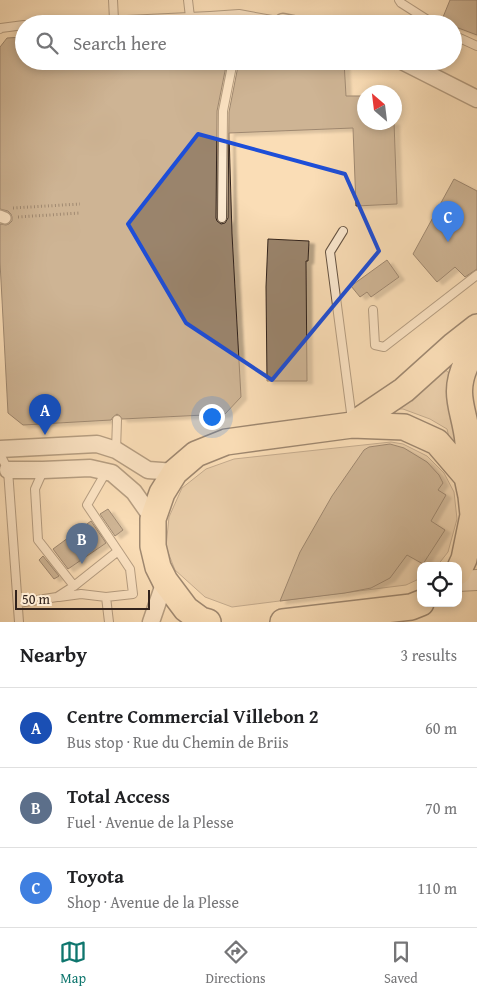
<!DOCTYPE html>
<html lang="en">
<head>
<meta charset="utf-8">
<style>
  body { margin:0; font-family:"Gentium Book Plus",serif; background:#f2f2f2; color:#202124 }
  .controls { position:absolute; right:15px; bottom:15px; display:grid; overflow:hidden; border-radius:10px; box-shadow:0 2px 8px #0003 }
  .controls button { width:45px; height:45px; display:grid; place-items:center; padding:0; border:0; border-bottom:1px solid #e0e0e0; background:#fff; color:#202124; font:25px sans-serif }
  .compass { position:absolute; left:357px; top:85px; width:45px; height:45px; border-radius:50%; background:#fff; box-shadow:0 2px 8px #0003; rotate:332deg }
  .scale { position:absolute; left:15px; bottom:12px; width:135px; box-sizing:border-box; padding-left:5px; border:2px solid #32231c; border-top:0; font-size:14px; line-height:18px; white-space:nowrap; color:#32231c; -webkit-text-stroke:4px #fce9d0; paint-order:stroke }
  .you { position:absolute; left:211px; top:416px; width:18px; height:18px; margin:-12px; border:4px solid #fff; border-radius:50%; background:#1a73e8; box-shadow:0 0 0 8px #1a73e833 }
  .badge { display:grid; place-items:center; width:32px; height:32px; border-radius:50%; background:#0f766e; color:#fff; font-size:16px; font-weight:700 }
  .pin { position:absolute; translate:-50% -41px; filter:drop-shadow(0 1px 2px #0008) }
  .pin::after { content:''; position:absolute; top:26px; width:18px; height:15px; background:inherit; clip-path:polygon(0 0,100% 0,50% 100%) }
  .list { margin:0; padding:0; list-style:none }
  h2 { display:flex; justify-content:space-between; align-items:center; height:65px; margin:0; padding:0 20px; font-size:21px }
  h2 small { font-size:16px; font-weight:400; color:#757577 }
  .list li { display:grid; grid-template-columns:32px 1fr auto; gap:15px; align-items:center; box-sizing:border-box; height:80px; padding:0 20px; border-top:1px solid #e0e0e0 }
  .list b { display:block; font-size:19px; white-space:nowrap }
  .list p { margin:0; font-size:16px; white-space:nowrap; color:#757577 }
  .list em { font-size:16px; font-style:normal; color:#757577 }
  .icon { flex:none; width:28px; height:28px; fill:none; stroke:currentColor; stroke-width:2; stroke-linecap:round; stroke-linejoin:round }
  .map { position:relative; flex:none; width:477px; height:622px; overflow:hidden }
  .search { position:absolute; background:#fff; box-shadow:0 2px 8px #0003; left:15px; right:15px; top:15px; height:55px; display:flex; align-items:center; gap:12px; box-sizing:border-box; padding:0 18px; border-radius:28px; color:#757577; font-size:19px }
  .sheet { height:305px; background:#fff }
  nav { display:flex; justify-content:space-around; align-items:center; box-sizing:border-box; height:70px; border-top:1px solid #e0e0e0; background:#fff; font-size:14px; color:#757577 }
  nav a { display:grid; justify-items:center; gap:2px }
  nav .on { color:#0f766e }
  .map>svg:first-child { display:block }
  .green { fill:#d8bd9c; stroke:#85705c }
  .building { fill:#9a846c; stroke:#32231c; filter:url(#shadow) }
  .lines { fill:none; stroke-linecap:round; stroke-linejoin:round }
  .service-casing { stroke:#645242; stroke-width:10 }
  .pedestrian-casing { stroke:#645242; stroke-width:14 }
  .minor-casing { stroke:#645242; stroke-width:19 }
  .tertiary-casing { stroke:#645242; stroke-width:22 }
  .primary-casing { stroke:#32231c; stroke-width:28 }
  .path { stroke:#32231c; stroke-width:3; stroke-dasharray:1 2.5; stroke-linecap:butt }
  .service { stroke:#fce9d0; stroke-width:8 }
  .pedestrian { stroke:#fce9d0; stroke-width:11 }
  .minor { stroke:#fce9d0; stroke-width:16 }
  .tertiary { stroke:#fce9d0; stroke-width:20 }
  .primary { stroke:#faddb6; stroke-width:25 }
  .marked { fill:none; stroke:#1d4ed8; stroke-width:4; stroke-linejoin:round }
</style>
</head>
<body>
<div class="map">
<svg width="477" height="622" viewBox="0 0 477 622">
  <defs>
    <filter id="shadow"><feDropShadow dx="5.5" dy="3" stdDeviation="1" flood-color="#0004"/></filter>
  </defs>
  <rect width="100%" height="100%" fill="#faddb6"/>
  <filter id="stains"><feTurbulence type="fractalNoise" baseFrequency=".004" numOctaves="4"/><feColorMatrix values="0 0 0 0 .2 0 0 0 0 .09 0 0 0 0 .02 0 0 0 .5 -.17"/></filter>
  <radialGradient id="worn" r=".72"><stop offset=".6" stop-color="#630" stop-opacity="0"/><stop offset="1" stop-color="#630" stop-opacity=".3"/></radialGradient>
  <path class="green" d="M441,366L449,373L448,386L458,443L451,441L449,437L447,429L430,419L403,409H384Z
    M391,442L403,444L427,456L444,473L454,492L457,519L448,552L437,566H421V578L406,585L232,607L205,597L175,570L166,547L169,517L182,488L206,469L234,459Z"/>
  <path class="building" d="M450,0H477V35L453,26V24H446L441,22Z
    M24,37V61H227L217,111L216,218L217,221L221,224L225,223L228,218L229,112L239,61H344L346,96H364V122H394L397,204L356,206L353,128L229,133L232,234L241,397L225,414L122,419L120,416L117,414L113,417L111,420L23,425L8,413L0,262V224L6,225L9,224L12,221V217L11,214L8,211L0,209V47L7,38Z
    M454,179L477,191V269L465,277L455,267L437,282L413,254Z
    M268,239L309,241L308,261H306L307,381H267L266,287Z
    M387,260L399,277L371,297L367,292L360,297L351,286Z
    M390,444L404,448L427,462L439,475L443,483L438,490L446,495L431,521L445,530L423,564L407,555L390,578L371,588L345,593L280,601L300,552L332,496L364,450L369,447Z
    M108,509L123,530L115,536L100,514Z
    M91,521L106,543L68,569L53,549Z
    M43,556L59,576L54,579L39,560Z"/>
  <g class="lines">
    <g class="service-casing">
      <path id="service" d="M113,0L114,20
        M188,0L190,17
        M399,0L401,3L434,24
        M43,24L210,16L239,14L283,22
        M0,29L1,28L24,25
        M453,35L477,46
        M222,218L223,111L233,61
        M343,231L330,252L352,420
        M373,310L375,345L384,347L477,275
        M116,450L117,420
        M0,454L8,470L19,622
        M74,586L118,551L87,505L106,472
        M59,597L81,594L106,597L133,594L130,569L118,551
        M106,597L109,622
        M18,603L57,597L74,586L38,540L35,489L43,471"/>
    </g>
    <g class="pedestrian-casing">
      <path id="pedestrian" d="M0,216L5,218"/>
    </g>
    <g class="minor-casing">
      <path id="minor" d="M283,22L293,24
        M402,61L477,99
        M0,449L97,444L116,450L148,470L175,472
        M8,470H43L90,468L112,473L134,492L153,519
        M151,622L165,581"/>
    </g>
    <g class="tertiary-casing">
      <path id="tertiary" d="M458,581L477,580"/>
    </g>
    <g class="primary-casing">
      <path id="primary" d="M352,425L404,390L454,345L477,327
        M467,477C467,466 469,453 468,442C465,410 451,395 467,362C470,356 472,350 477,346
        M208,622L201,620L186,609L165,581L158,567L153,546V519L162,493L175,472L196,454L226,442L352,425L404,427L437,442L467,477L471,496L473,515L464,559L458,572
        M283,622L411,607L421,603"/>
    </g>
    <path class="path" d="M13,208L80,204
      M18,217L80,213"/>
    <use href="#service" class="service"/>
    <use href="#pedestrian" class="pedestrian"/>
    <use href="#minor" class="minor"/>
    <use href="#tertiary" class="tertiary"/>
    <use href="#primary" class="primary"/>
  </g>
  <path d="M0 0H477V622H0ZM198,134L345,174L379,251L272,380L186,323L128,224Z" fill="#faddb6" fill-opacity=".55" fill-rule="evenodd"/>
  <path class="marked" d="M198,134L345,174L379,251L272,380L186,323L128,224Z"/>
  <rect width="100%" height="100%" filter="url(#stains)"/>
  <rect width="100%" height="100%" fill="url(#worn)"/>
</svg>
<div class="controls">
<button><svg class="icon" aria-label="locate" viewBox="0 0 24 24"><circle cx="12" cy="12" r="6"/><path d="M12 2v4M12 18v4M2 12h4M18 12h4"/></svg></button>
</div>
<svg class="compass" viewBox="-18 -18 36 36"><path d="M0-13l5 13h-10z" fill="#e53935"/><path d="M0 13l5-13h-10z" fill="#757577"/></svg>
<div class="scale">50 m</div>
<div class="you"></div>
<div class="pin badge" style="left:45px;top:435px;background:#1a4fb4">A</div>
<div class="pin badge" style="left:82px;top:564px;background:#5c6f8a">B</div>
<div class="pin badge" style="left:448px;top:242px;background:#3f7fe0">C</div>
<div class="search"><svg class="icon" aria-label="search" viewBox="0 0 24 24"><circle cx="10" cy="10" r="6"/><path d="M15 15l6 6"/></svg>Search here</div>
</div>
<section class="sheet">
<h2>Nearby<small>3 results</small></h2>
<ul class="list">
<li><span class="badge" style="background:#1a4fb4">A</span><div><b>Centre Commercial Villebon 2</b><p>Bus stop · Rue du Chemin de Briis</p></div><em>60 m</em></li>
<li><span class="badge" style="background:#5c6f8a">B</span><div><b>Total Access</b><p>Fuel · Avenue de la Plesse</p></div><em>70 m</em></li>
<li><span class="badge" style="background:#3f7fe0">C</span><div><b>Toyota</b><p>Shop · Avenue de la Plesse</p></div><em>110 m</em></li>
</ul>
</section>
<nav>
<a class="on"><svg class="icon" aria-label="map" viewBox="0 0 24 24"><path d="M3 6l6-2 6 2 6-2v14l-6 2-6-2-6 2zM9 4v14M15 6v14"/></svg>Map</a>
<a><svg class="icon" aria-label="directions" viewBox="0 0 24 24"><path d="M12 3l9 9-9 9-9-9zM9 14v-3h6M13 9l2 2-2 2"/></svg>Directions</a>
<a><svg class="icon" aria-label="saved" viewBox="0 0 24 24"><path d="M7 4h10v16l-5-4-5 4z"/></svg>Saved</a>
</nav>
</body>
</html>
